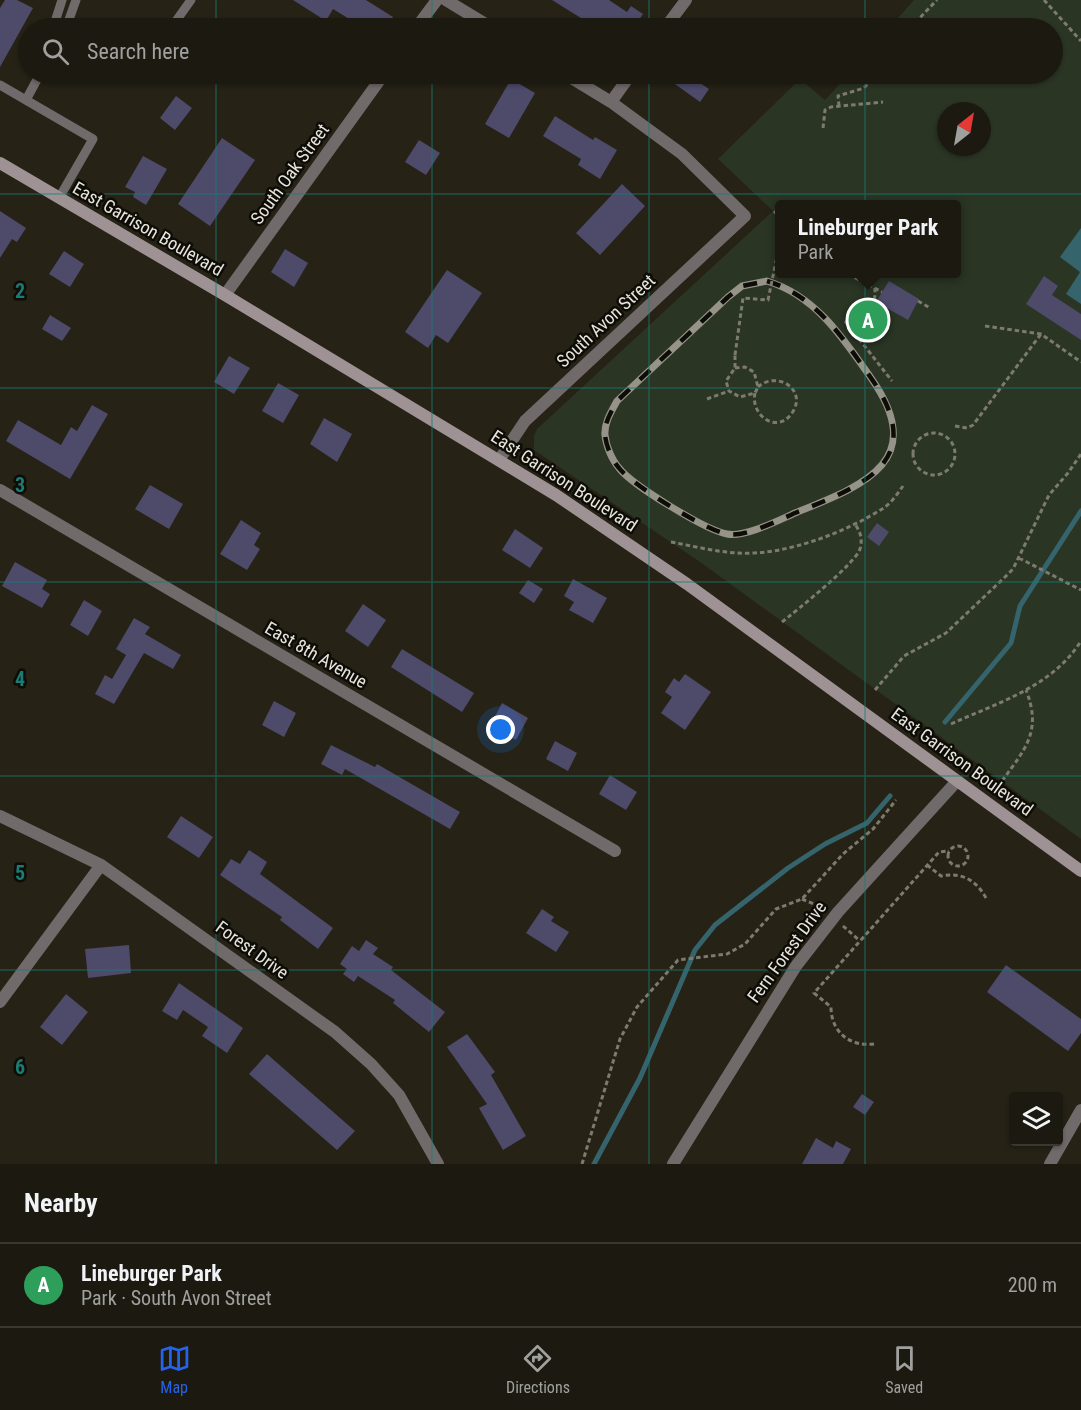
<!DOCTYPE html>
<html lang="en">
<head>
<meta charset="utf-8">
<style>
  body { margin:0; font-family:"Roboto Condensed",sans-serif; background:#252319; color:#f1f3f6 }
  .controls { position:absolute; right:18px; bottom:18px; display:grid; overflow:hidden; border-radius:6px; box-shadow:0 2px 4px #0004 }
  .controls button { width:54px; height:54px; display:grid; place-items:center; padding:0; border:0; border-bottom:2px solid #3a3830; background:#1c1a10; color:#f1f3f6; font:30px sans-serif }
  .compass { position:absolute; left:937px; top:102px; width:54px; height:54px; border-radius:50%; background:#1c1a10; box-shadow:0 2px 4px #0004; rotate:31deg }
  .you { position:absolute; left:501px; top:730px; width:21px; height:21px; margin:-15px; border:4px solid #fff; border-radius:50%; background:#1a73e8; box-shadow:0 0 0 9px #1a73e833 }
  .badge { display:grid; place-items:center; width:39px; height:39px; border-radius:50%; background:#2563eb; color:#fff; font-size:20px; font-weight:700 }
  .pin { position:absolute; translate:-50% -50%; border:3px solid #fff; box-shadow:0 2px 6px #0006 }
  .popup { position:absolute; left:775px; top:200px; width:186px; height:78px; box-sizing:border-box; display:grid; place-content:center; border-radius:6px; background:#1c1a10; filter:drop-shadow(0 2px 4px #0005); font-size:20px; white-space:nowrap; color:#a0a19f }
  .popup b { font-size:22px; color:#f1f3f6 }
  .popup::after { content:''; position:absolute; left:50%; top:100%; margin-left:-12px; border:12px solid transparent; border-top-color:#1c1a10 }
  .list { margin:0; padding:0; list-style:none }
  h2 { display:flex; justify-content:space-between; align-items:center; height:78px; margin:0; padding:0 24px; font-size:26px }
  h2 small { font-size:20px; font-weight:400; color:#a0a19f }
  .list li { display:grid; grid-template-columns:39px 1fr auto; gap:18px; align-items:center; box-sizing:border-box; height:84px; padding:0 24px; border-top:2px solid #3a3830 }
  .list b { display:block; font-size:22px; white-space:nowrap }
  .list p { margin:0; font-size:20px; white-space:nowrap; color:#a0a19f }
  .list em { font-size:20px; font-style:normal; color:#a0a19f }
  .icon { flex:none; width:33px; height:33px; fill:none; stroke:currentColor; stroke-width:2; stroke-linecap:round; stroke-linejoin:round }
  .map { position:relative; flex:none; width:1081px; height:1164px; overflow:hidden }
  .search { position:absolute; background:#1c1a10; box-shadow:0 2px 4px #0004; left:18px; right:18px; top:18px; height:66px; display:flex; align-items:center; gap:15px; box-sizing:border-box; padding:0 21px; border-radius:33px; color:#a0a19f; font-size:22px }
  .sheet { height:162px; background:#1c1a10 }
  nav { display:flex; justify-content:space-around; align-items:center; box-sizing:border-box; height:84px; border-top:2px solid #3a3830; background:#1c1a10; font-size:16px; color:#a0a19f }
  nav a { display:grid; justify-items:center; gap:3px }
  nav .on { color:#2563eb }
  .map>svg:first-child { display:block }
  .green { fill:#2a3524; fill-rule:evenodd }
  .water { fill:#35646d }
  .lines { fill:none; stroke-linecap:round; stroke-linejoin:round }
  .stream { stroke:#35646d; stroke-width:5 }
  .building { fill:#4d4a6a }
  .path { stroke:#7d7a70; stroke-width:3; stroke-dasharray:4.5 3; stroke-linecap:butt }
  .lane { stroke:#716a6b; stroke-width:9 }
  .street { stroke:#716a6b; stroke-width:12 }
  .secondary { stroke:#9f9295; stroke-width:12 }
  .rail-casing { stroke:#969389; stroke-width:7 }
  .rail { stroke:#0d0c07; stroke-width:4.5; stroke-dasharray:14; stroke-linecap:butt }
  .path-bridge { stroke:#7d7a70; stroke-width:3; stroke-dasharray:4.5 3; stroke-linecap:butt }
  .grid { fill:none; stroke:#1a7c74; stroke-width:1.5; stroke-opacity:0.55 }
  .labels { text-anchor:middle; stroke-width:5; stroke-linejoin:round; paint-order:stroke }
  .street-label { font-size:18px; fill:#e7e5dc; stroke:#0d0c07 }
  .grid-label { font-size:20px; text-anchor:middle; font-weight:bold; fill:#1a7c74; stroke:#0d0c07; stroke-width:5; stroke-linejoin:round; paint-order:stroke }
</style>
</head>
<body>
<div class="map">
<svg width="1081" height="1164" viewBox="0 0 1081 1164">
  <rect width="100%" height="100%" fill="#262216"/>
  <path class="green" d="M914,0H1081V839L700,562L534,450V436L537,429L773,211L718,159L800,79L825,100L849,74H1052V28H889ZM946,111H982V147H946ZM780,204H956V274H780Z"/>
  <path class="water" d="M1081,228V304L1066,294L1080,272L1060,257Z"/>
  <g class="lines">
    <path class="stream" d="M945,722L1011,643L1020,606L1081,511
      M594,1164L640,1078L695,950L715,925L788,868L825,844L867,823L890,796"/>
  </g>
  <path class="building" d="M5,0H17L33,8L0,67V8Z
    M293,0H366L393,17L386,28H364L333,9L326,21Z
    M552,0H609L627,12L631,6L643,14L639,20L651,28H597Z
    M661,74H708L700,83L709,89L700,102Z
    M511,79L535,93L509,138L485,124Z
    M176,96L192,108L175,130L160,118Z
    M555,116L593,140L595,137L617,150L600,179L578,165L581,159L543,136Z
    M222,138L255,160L210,226L178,204Z
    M419,140L440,153L426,175L405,162Z
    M143,156L167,169L146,205L133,197L135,192L125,187Z
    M622,184L645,206L600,255L576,233Z
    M0,211L26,228L17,242L12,239L0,258Z
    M285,249L308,263L294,287L271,272Z
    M64,251L84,264L70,287L49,274Z
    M447,270L482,293L448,343L436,335L428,348L405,332Z
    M1044,276L1058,286L1052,295L1081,314V340L1026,304Z
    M889,281L919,299L908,320L876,302Z
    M50,315L71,328L62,341L42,329Z
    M229,356L250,368L234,394L214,382Z
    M278,383L299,395L283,423L262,411Z
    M92,405L108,414L70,479L6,441L18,420L61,445L71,427L77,431Z
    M324,418L352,434L337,462L310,444Z
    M150,485L183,504L169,529L135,509Z
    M241,520L261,533L254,545L260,549L247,570L220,554Z
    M877,523L889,532L879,546L867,537Z
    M515,529L543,548L530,568L502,550Z
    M15,562L47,580L42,589L50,594L42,608L2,586Z
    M573,579L607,598L593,623L569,610L574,602L564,596Z
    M528,580L543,589L534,603L519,593Z
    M84,600L102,611L88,636L70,625Z
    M363,604L386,620L368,647L345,631Z
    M134,618L150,627L145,634L181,655L173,669L144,653L114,704L95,694L105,675L112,679L126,655L116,649Z
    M402,649L474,693L462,712L391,667Z
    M685,674L711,692L685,730L661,713L672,697L665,692L674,678L679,682Z
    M274,701L296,713L284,737L262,725Z
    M502,703L528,718L516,740L490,726Z
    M555,741L577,753L568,771L546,759Z
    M331,745L375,767L377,764L460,812L450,829L345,769L342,775L321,764Z
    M610,775L637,792L626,810L599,794Z
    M181,816L213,837L199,858L167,837Z
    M249,850L267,862L260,874L333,928L318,949L280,920L282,917L220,875L231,859L240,864Z
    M542,909L554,917L551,921L569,932L556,952L526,933Z
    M366,940L378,948L373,954L393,967L391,970L445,1012L429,1032L393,1003L395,1000L358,976L354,982L343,974L347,969L340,964L352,946L359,951Z
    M129,945L131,973L88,978L85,949Z
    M1006,965L1081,1019V1033L1068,1051L987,992Z
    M179,983L243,1028L227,1053L202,1036L208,1027L183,1010L177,1020L162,1011Z
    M66,994L88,1012L62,1045L40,1027Z
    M467,1034L495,1072L491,1075L526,1136L503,1150L479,1108L487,1104L447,1047Z
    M267,1054L355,1131L337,1150L249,1074Z
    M862,1094L874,1102L865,1115L853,1107Z
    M816,1138L833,1148L836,1141L851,1149L843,1164H802Z"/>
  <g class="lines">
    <path class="path" d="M1044,0L1081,41
      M910,28L937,0
      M839,106L838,96L864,88L877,74
      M823,128L825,110L831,107L883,102
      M774,211L780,218
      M848,274L882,292
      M918,301L930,308
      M845,321L892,381
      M985,326L1041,334L1081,362
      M857,337L874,322L875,288
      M735,368L745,367L754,372L758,387L755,393L740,397L729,391L726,381L735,368V355
      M755,393C750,415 777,435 792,413C808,390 777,370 758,387
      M707,399L729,391
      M955,426L967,428L973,425L1041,334
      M913 454a21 21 0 1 1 42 0a21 21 0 1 1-42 0Z
      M671,542C693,546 716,552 738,553C785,556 847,532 885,507C892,502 898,493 903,486
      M1019,558L1081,590
      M782,622C796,611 856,563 860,549C863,538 860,531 854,523
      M875,690L904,656L946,633L1005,577L1013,569L1049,495L1068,473L1081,454
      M951,724C999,702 1052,687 1081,641
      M1002,781C1026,748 1042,731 1026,690
      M948 856a10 10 0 1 1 20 0a10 10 0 1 1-20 0Z
      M927,865L941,876C962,872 977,880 987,900
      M802,899L823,908
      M843,926L860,941
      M874,1044C850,1047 831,1032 831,1007L814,993L939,852L949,851
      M582,1164L620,1039L637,1007L678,960L727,954L745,944L776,909L802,899L843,854L873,829L896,800"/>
    <path class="lane" d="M53,28L62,0
      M66,28L76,0
      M171,28L191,0
      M0,85L93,139L59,198
      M26,100L40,74"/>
    <path class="street" d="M446,0L492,28
      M416,28L437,0
      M665,28L686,0
      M611,102L631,74
      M225,295L384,74
      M499,460L525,421L745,216L682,154L611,102L565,74
      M0,490L615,851
      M0,816L101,865L335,1032L371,1064L399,1095L438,1164
      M0,1002L101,865
      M673,1164L796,966L838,912L957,781
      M1050,1164L1081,1110"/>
    <path class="secondary" d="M0,163L225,295L556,495L687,584L1081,871"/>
    <g class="rail-casing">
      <path id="rail" d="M767,281C816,296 843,338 871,378C930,462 862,486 795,513C779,520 744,538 727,534C705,530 632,485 619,468C612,460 606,446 605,435C604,423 611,412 617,401L728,297L742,286Z"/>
    </g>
    <use href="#rail" class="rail"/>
    <path class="path-bridge" d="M735,355L743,298L768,300L780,242"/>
  </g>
  <path class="grid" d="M216,0V28M432,0V28M649,0V28M865,0V28M216,74V1164M432,74V1164M649,74V1164M865,74V1164M0,194H1081M0,388H1081M0,582H1081M0,776H1081M0,970H1081"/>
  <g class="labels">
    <g class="street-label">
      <text transform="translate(290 174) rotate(-54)" y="6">South Oak Street</text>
      <text transform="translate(148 229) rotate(30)" y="6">East Garrison Boulevard</text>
      <text transform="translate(606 321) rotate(-43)" y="6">South Avon Street</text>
      <text transform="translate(564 481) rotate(33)" y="6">East Garrison Boulevard</text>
      <text transform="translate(316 655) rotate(30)" y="6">East 8th Avenue</text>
      <text transform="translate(962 762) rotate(36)" y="6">East Garrison Boulevard</text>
      <text transform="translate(252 950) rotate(36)" y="6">Forest Drive</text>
      <text transform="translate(787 952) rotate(-54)" y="6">Fern Forest Drive</text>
    </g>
  </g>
  <g class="grid-label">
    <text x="20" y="298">2</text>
    <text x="20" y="492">3</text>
    <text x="20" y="686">4</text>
    <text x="20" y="880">5</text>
    <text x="20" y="1074">6</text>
  </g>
</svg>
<div class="controls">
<button><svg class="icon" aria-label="layers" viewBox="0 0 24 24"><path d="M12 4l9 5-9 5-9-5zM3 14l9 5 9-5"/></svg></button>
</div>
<svg class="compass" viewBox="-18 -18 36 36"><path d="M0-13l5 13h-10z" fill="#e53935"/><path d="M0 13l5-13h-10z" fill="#a0a19f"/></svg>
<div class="you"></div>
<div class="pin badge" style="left:868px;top:320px;background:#2e9e5b">A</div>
<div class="popup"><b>Lineburger Park</b>Park</div>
<div class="search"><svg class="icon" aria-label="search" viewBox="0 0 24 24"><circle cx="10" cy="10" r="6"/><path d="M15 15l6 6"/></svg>Search here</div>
</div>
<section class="sheet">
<h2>Nearby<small></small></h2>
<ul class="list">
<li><span class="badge" style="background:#2e9e5b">A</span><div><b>Lineburger Park</b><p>Park · South Avon Street</p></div><em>200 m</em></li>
</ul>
</section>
<nav>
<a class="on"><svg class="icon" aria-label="map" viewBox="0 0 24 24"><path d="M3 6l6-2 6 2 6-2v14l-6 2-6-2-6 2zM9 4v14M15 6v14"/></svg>Map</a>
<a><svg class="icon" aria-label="directions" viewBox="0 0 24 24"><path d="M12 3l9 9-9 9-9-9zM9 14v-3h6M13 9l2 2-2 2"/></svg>Directions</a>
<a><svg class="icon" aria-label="saved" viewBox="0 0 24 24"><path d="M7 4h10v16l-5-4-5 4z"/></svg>Saved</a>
</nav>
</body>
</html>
